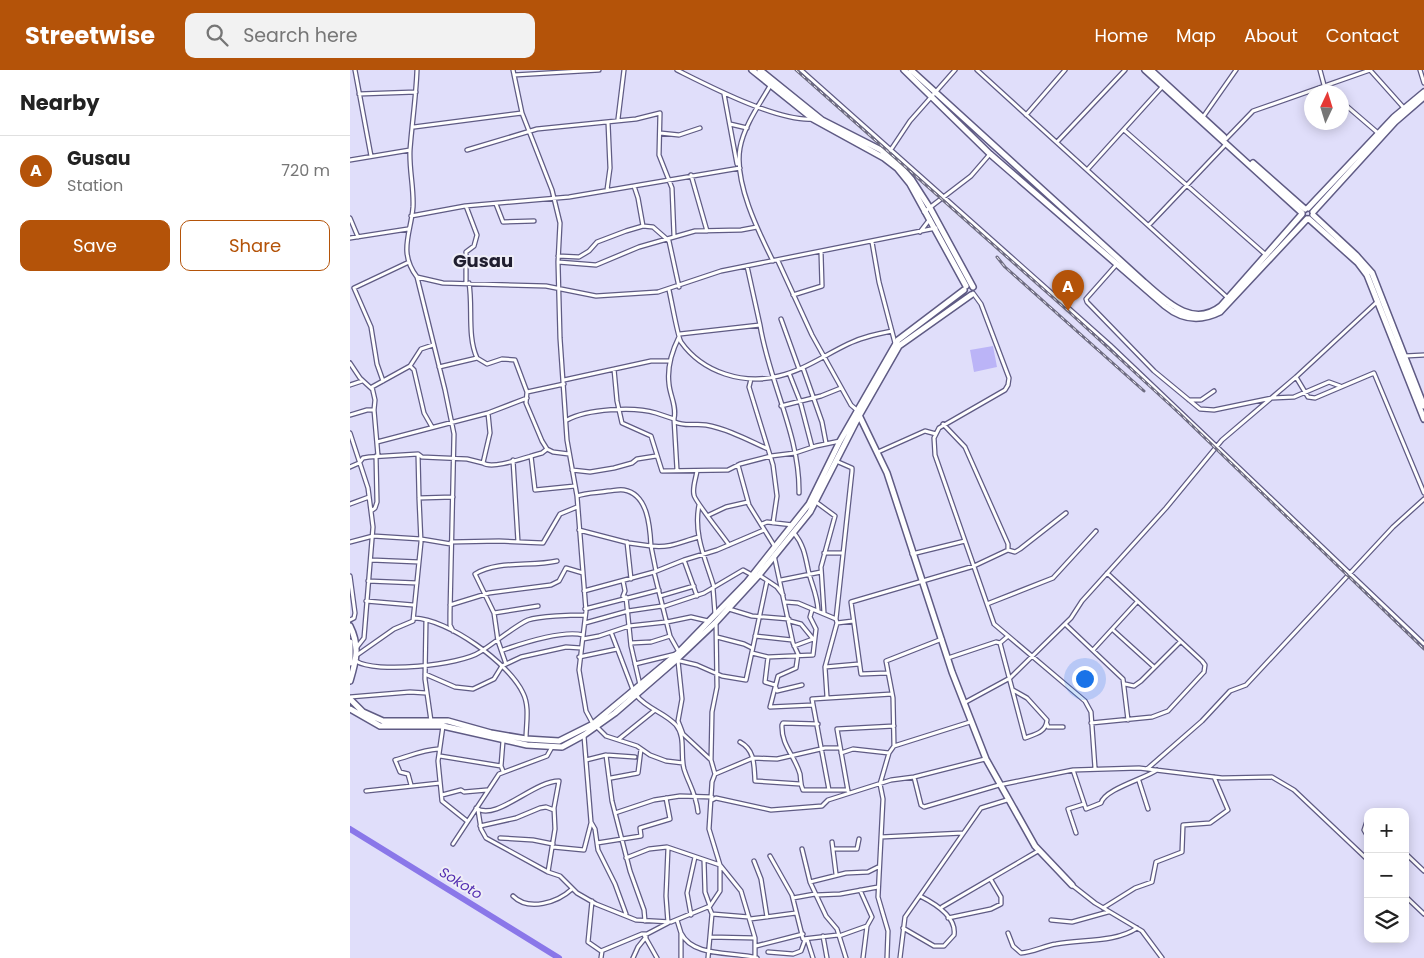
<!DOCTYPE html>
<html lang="en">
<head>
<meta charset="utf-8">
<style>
  body { margin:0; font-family:Poppins,sans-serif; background:#f2f2f2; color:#222 }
  .controls { position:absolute; right:15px; bottom:15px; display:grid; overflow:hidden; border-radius:10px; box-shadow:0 2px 12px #0003 }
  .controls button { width:45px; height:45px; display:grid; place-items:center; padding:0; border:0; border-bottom:1px solid #e0e0e0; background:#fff; color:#222; font:25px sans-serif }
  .compass { position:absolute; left:954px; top:15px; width:45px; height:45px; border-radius:50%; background:#fff; box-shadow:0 2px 12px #0003; rotate:4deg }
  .you { position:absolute; left:734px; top:608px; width:18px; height:18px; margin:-12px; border:4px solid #fff; border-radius:50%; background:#1a73e8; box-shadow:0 0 0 8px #1a73e833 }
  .badge { display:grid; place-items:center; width:32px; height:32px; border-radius:50%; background:#b45309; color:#fff; font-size:16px; font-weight:700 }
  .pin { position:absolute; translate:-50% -41px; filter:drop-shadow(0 1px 2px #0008) }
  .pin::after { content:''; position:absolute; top:26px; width:18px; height:15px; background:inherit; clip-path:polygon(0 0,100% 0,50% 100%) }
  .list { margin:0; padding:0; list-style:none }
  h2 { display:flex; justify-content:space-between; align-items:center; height:65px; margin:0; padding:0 20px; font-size:21px }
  h2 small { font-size:16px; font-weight:400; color:#767676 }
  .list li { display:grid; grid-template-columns:32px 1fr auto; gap:15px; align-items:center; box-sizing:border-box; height:70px; padding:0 20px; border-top:1px solid #e0e0e0 }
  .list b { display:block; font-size:19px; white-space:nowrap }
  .list p { margin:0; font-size:16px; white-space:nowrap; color:#767676 }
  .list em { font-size:16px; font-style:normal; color:#767676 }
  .actions { display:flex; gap:10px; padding:15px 20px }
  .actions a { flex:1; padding:11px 0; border:1px solid #b45309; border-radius:10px; text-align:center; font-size:18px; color:#b45309 }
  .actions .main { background:#b45309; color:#fff }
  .icon { flex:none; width:28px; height:28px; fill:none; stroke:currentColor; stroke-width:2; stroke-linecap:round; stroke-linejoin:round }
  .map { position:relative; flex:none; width:1074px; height:888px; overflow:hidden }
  header { display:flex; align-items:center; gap:30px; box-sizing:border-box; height:70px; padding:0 25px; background:#b45309; color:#fff }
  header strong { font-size:24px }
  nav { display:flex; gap:28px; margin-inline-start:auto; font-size:18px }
  .search { width:350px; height:45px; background:#f2f2f2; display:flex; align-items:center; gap:12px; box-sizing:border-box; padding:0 18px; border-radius:10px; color:#767676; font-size:19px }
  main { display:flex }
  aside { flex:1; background:#fff }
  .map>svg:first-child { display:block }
  .green { fill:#bbb4f7 }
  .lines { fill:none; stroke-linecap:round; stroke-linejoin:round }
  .river { stroke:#8a77e9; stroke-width:6 }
  .street-casing { stroke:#5f5b84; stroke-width:5.5 }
  .secondary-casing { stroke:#5f5b84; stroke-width:8 }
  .street { stroke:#fff; stroke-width:3 }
  .secondary { stroke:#fff; stroke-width:5 }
  .rail-casing { stroke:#6e6c81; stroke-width:3 }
  .rail { stroke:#eeedf7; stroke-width:1; stroke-dasharray:4; stroke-linecap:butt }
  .labels { text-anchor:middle; stroke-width:4; stroke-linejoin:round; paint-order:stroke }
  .water-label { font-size:14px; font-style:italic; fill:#522cb1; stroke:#eeedf7 }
  .district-label { font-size:18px; font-weight:bold; fill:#201e2f; stroke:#eeedf7 }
</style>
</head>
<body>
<header>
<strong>Streetwise</strong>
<div class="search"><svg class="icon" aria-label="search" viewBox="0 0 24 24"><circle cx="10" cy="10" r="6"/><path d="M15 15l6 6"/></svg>Search here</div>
<nav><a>Home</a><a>Map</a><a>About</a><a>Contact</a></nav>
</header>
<main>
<aside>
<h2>Nearby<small></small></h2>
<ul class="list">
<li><span class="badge">A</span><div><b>Gusau</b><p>Station</p></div><em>720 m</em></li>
</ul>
<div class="actions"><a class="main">Save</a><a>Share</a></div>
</aside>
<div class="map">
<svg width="1074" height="888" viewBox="0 0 1074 888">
  <rect width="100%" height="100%" fill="#e0defa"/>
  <path class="green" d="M643,276L647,297L624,302L620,280Z"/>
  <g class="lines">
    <path class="river" d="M0,759L209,888"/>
    <g class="street-casing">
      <path id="street" d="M5,0L21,86
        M67,0C66,27 62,53 60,80C59,99 64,118 63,137C61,163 48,182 67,207L95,320L104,364L100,543V555L103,561
        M163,0L172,43L202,120L210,153L208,192L210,268L217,370L227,426L236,541L229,600L236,641L243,654
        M327,0C359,16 428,52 463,49
        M451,0L760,275L1074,574
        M627,0L878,228
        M970,0L974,15L980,22
        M1020,0L1054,38
        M1070,0L1074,13
        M164,5L249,0
        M420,16C409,35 394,56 390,78C384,112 408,161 423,191
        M9,24L66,22
        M374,24L387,94
        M992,32L1028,63
        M676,45L715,0
        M853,47L886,0
        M268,49L274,0
        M380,54L397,58
        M64,57L172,43
        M774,60L916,185
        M310,63L329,65L350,58
        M876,69L903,41L1020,0
        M707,72L775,0
        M117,80L187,59L286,49L310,43L309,85L322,118L324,166
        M540,81L560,51L605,0
        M0,90L60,80
        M737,100L813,16
        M341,105L357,161
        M284,116L288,128L293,156
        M257,120L260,98L258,52
        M146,134L153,152L184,151
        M116,136L127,165L124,176L116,182V213
        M574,142L621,106L640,84
        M61,146L115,136L219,127L390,98
        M0,148L8,167
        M799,155L876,74
        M570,162L580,149
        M0,168L58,159
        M522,172L529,212L545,273
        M208,186L229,187L239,181L247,172L276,161L293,156L303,157L319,171L329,217
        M428,191L462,265L501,335L508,341
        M208,192L246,195L289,177L345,161L391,160L407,157
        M767,194L736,229L737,232L804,301L850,339L864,340L922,328L944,327L979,312L990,316
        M397,196L410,255
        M67,207L93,213L196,216L246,226L308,222L371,201L586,158
        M119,213C123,237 117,266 127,288L137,294L152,289L165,290L177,322L176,333L192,371L197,379L203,382L219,384
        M319,220C321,228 328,268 331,272C353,303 394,315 429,306C454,300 475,285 498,274C512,267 527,264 542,261
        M623,223L631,234L659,308L658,315L655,320L589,358L584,368L585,385L644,554L735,631L741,642L745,698
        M443,225L472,216L471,182
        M431,249L449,299
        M330,264L410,255C419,312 450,365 449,423
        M1055,286L1074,285
        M0,293L10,308L22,319
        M60,296L64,300L74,343L82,357
        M89,297L127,288
        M453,298L472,352L476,373
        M264,299L267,331L272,353L301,366L312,401L378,400L390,394L421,386L445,383L466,376L490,371
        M439,303L450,331L462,377
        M946,307L958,327L965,328L1024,303L1074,423
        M401,309L399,317L423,395L427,426L423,453
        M214,310L301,291H320
        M33,311L27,294L21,257L4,218L59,192
        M0,315L12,311
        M177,322L214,314
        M839,330H851L864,321
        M431,336L471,326L491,318
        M24,340L25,330L22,317L60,296L71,279L83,275
        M0,345L17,340H24L28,386
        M217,350C237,339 284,336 306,343C312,345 318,347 324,349
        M325,352C336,357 345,353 356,355C378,359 398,370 418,379
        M0,363L18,418L23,457L14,568L7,577
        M27,372L138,343L177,328
        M528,382L575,361L586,364
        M68,384L69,427
        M181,386L185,420L225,416
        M163,390L168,472
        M133,393C143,400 179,386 192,383L197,379
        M388,395L399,435L425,477
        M0,397L9,393L13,388L19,387L68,384L72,387L117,389L133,393L140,363L138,343
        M222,400L240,402L264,398L282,393L287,389L306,386
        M327,400L324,349C327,336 320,326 319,314C317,298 322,281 329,267
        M347,401C346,408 342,418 344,425C344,430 373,466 379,475
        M227,426C238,422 247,423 258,421C263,421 268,419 274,420C298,424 300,457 301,476C322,478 330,472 349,467
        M466,432L485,446L471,497L474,543
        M0,434L19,427
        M349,435C343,465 356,490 364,517
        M21,441L25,438L27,432L26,386
        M359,445L376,437L398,432
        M412,454L417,452L443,455
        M229,460L279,473L301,476L306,501
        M444,463C453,474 455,484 458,499C461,514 467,523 468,540
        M71,469L101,474
        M0,472L23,466L71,469
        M101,472L149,471L193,473L210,444L227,437
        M277,472L281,509
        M658,480L665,482L670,479L716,443
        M474,483H493
        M562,484L615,471
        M424,485L443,573L448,584L446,598L428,606L420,637L463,635
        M21,490L69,492
        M334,490L347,526
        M304,502L320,566L329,582
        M409,505L427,517L433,525
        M0,506L5,543L4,548L0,550
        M431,510L471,502
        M18,511L67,513
        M273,511L275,521L273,526L276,527L281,576L290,615
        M363,518L365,544
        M234,521L304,502L334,490L367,480L414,460
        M310,526L344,516
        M16,531L63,535
        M436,532L448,533L486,549L487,553L475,597L477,627
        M637,534L703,508L746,461
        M100,535L139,523L201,515L209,511L216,498L233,503
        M312,537L354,523L393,500L402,505
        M235,539L309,520
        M379,539L402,546L439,549
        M144,543L188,536
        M64,548C98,549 159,593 173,623C180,637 176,654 176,669
        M486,549L502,401V398L486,391
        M76,550L75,609L81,651
        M440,551L451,554L464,570
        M317,552L341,547L358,551
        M235,553L278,541L312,536
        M487,553L503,551
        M715,554L773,609L778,650
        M763,560L804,597
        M261,562L283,620
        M405,566L442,570
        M367,567L394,574L402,578
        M233,569L249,566L279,556L316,552
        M281,573L301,572L320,566
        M650,573L675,668C686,664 696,662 697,650L677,628L663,620
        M444,576L463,569
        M153,580C173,573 213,560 233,565
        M743,580L787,532
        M402,583L418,587L415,612L425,615L427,621L452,615
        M7,585L44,559L63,551L71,472L69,428L103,427
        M229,587L267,579
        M418,587L463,585L466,559L460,547L462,540
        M598,588L646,572L650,573L657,567
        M326,590L347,595L372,606L396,610L417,511
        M6,591C25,604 111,595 130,582C143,574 166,555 178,550C189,546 222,545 235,545
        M328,591L332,629L328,651L330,656L333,664L361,690
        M156,594L148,571L144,543L125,504C148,490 181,497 207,491
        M285,594L326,584
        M475,597L509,594
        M537,603L511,604L501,532L624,496L658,480V474L615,377L593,354
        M75,604L105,617L123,619L144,609L152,596L171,587L216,577L231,578
        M775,614L784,616L791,611L830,572
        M286,625C297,639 314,642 326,655C336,667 330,685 334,699C339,715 346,723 348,742
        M0,627L60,622L76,623
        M614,633L660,608L721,548L732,531L816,438L872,370L946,307L1028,231
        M741,653L802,647L818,641L854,602L855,595L852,591L757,503
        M468,654L433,653L432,655C431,675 445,686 450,704C451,710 450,714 453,720H498
        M697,654L698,657H713
        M93,656L88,691L92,731L117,751
        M247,657L256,666L287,676L300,685L316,691L333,693
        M234,666L241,752L245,759L248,780L265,814L276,844
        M269,669L305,640
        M153,671L151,696L153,701
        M390,672C405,680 404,695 405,711L450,714
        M544,676L543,628L536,591L592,569
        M491,683L503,679L539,683
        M256,685L262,731L280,801L294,840L295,851
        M90,686L151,696
        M236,690L256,685L285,687
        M797,699L852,651L880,621L896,615L1043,457L1074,429
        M723,700L736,739L751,733C755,719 794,709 807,700
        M365,704L403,688L427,689L475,678H489
        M564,707L571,735L574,737L649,715L723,700L789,698L872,708L922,707L944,720L1018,790
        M261,708L288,703L291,679
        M789,711L798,739
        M61,715L58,704L50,702L45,690C60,686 72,680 88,679
        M479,720L462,629L542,624
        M16,721L90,713
        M498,721L487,659L544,656
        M92,725L111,720L114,722L137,720
        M362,730L366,728L421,740L472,736L478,730L541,710L564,707L635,689
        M126,738C146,752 183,711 209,711L204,738L205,759L198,802
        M128,740L131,759L136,768L198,802L210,806L227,823L246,834L286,850L321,852L360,836L370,821V795L359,759L362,712L365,704L361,690L362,642L367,617L366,552
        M265,743L304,730L330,726L362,727
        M1018,748L1014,760L1018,767
        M130,756L166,748L190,738L196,737L204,740
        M726,763L718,739L734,734
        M531,767L613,763
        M150,768L183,770L203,774
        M482,772L486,804
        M247,773L291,766L290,758L320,749L316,728
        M103,774L149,704L197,686L202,677
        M203,777L234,780L241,753
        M452,779L460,812L476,846L487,859L496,888
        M484,779H507L509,769
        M1055,783L1074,801
        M420,786L442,825L453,869L488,865
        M276,788L299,779L317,777L370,795L391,821L405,868V888
        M354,790L355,822L360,836
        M404,791L411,809L417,847
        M460,812L496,803L518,802L528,797
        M722,815L745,833L792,861L812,888
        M510,820L522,847L517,856L513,888
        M466,825L490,824L528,817
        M163,826C179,842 208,832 222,819
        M1055,826L1074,844
        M443,828L465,824
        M242,831L238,872L251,881L292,864H297L318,853
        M592,837L688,781
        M753,838L785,818L802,812L806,792L832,782L833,755L860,753L878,740L864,707
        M362,844L399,847
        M341,845L337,823L345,787
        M598,848L641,839L651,834V827L641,810
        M400,849L446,843
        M327,850L331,863V888
        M701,850L722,852L758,842
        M318,853L316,826L318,778
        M553,858L584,876H594L604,865C607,846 584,833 570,826
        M331,863C343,888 384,881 407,888
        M658,863L663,876L671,883C683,882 694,876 706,874C731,869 765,873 787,858
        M294,865L307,888
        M473,866L477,888
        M489,866L517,856
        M360,867L405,868
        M457,869L463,888
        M406,876L453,864
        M418,882L443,884L451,881L455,870
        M251,888L252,881
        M283,888L288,877L296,867
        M358,888L362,844L359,837
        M537,888L538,861L528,827L533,729L530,714L539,683L544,676L620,652
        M550,888L555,847L631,738L657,730"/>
    </g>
    <g class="secondary-casing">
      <path id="secondary" d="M402,0L463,49L534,88L547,98L560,114L616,216
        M410,0L472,50L531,80L548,94L562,110L580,138L623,217
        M554,0L640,84L815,236C832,250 850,252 870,242L957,149
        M561,0L794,212C815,230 842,259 871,236L952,144
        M795,0L952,143
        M801,0L874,67
        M903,93L955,139
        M958,138L1044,47L1074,22
        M963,142L1045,52L1074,27
        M963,145L1006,185L1022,203L1074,336
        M959,149L1008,193L1017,205L1074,349
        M509,345L537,403L602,602L636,689L685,776L722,815
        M0,556C10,576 6,591 0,611
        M0,572V593
        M0,629L13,642L33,651H98L141,663L176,669L209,671L243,654L327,584L397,512L459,434L490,371L548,270L614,220
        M0,639L30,656H93L177,675L212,677L234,665L265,643L326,590L366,552L409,505L460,442L509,346L549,276L621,225"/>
    </g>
    <use href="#street" class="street"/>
    <use href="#secondary" class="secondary"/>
    <g class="rail-casing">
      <path id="rail" d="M446,0L718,241L828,342L1074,579
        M647,187L655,197L794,321"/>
    </g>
    <use href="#rail" class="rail"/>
  </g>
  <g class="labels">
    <g class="water-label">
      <text transform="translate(111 813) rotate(32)" y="5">Sokoto</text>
    </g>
    <g class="district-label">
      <text x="133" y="197">Gusau</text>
    </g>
  </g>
</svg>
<div class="controls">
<button>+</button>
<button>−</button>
<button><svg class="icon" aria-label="layers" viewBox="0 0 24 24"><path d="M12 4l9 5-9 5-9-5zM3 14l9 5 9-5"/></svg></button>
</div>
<svg class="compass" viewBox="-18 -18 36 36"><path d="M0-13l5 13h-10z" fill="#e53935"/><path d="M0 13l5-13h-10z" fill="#767676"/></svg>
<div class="you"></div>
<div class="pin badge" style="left:718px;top:241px">A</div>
</div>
</main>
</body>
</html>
